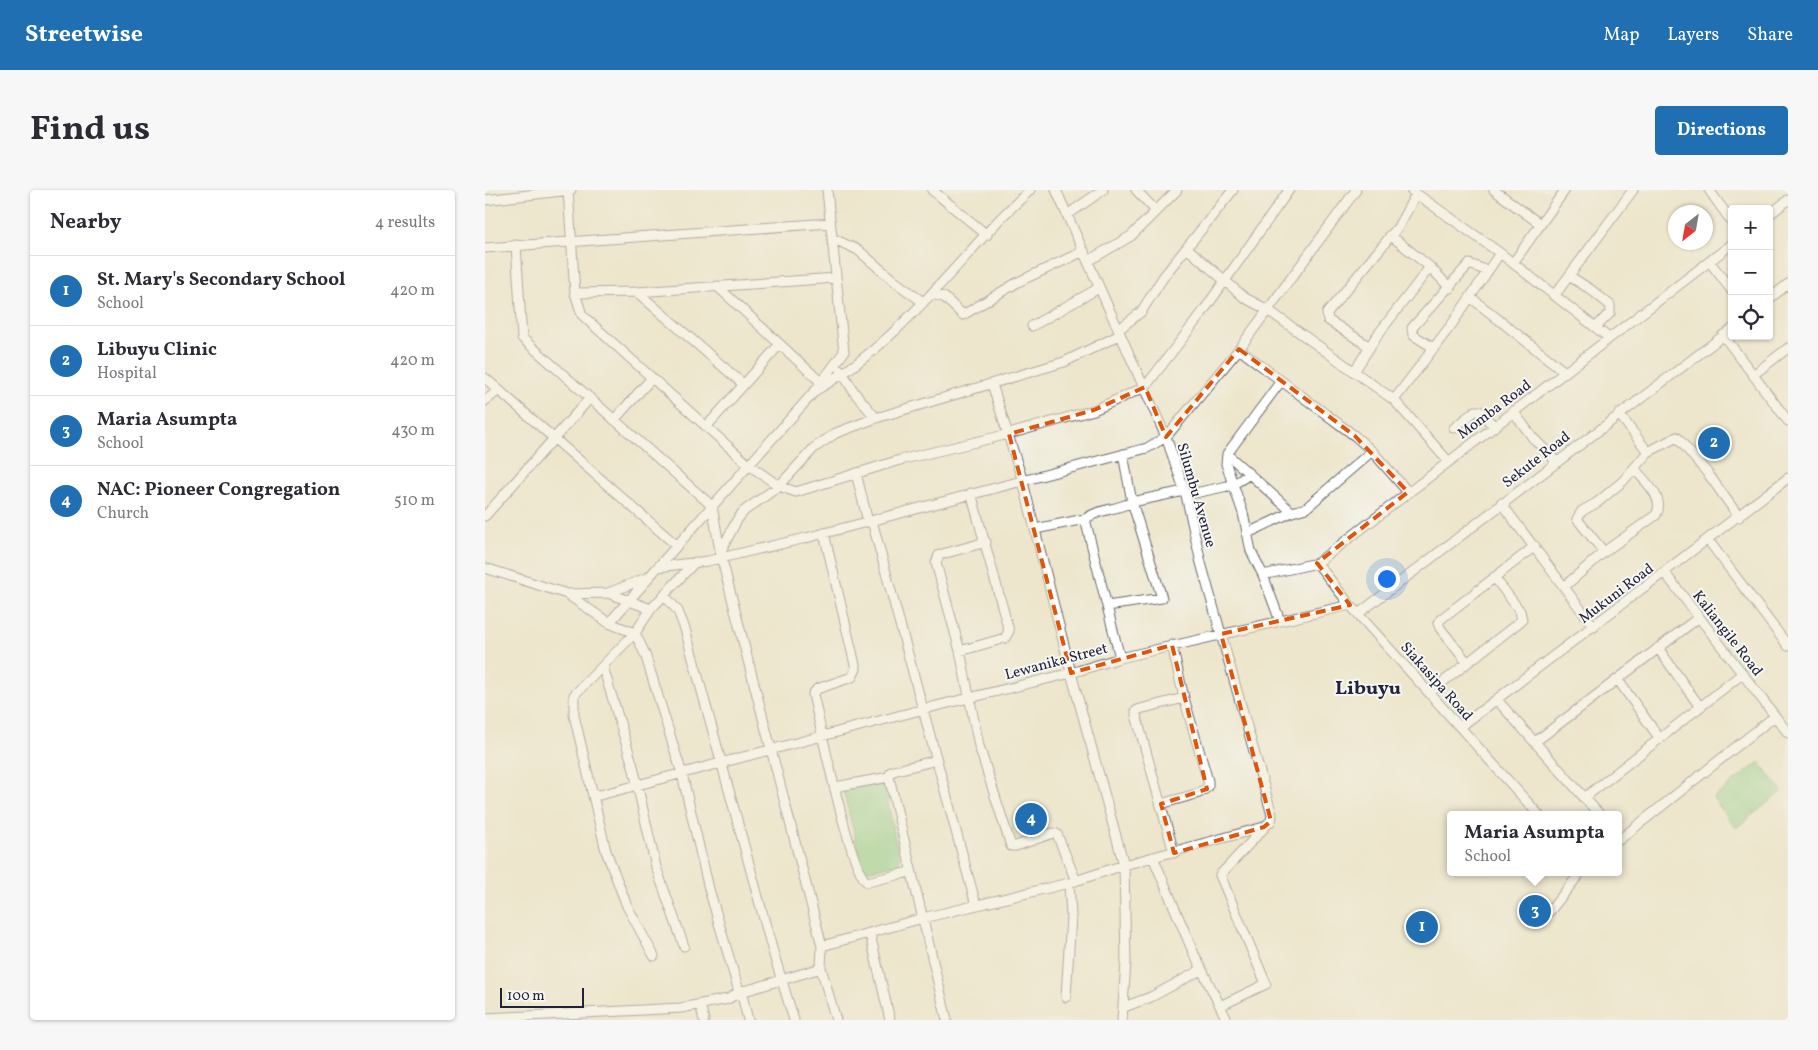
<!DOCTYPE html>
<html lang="en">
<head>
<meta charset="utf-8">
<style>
  body { margin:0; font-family:Vollkorn,serif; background:#f7f7f7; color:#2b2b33 }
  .controls { position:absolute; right:15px; top:15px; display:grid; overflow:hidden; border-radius:5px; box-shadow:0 1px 4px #0004 }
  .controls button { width:45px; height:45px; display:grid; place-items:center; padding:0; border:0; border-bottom:1px solid #e1e1e2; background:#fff; color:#2b2b33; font:25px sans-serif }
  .compass { position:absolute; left:1183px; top:15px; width:45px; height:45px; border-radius:50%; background:#fff; box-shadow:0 1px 4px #0004; rotate:211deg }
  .scale { position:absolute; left:15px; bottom:12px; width:84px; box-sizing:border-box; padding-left:5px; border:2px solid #22223b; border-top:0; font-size:14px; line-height:18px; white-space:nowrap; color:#22223b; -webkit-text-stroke:4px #f6f6f2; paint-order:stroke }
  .you { position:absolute; left:901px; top:388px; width:18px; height:18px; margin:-12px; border:4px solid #fff; border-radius:50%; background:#1a73e8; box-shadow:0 0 0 8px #1a73e833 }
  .badge { display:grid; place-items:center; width:32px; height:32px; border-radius:50%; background:#1f6fb2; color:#fff; font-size:16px; font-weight:700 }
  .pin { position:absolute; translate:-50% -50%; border:2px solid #fff; box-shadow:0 1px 5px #0006 }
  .popup { position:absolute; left:962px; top:621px; width:175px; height:65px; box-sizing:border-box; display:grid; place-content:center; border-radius:5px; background:#fff; filter:drop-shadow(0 1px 4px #0005); font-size:16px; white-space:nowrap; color:#7c7c81 }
  .popup b { font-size:19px; color:#2b2b33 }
  .popup::after { content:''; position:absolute; left:50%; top:100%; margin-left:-10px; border:10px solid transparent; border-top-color:#fff }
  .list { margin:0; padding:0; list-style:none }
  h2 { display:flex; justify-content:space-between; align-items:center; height:65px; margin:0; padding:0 20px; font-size:21px }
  h2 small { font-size:16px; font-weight:400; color:#7c7c81 }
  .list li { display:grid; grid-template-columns:32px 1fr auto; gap:15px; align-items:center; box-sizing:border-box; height:70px; padding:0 20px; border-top:1px solid #e1e1e2 }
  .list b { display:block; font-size:19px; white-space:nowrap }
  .list p { margin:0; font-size:16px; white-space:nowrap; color:#7c7c81 }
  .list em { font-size:16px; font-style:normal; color:#7c7c81 }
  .icon { flex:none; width:28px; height:28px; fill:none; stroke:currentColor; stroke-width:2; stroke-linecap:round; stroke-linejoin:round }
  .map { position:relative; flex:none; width:1303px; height:830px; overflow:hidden; border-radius:5px }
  header { display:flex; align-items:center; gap:30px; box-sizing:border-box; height:70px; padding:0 25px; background:#1f6fb2; color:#fff }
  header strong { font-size:24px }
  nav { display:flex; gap:28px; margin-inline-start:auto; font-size:18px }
  .intro { display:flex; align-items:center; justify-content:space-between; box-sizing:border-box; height:120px; padding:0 30px }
  h1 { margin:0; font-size:35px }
  .button { padding:12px 22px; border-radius:5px; background:#1f6fb2; color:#fff; font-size:18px; font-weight:700 }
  main { display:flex; gap:30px; padding:0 30px }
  aside { flex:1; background:#fff; border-radius:5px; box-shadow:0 1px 4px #0004 }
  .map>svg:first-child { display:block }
  .green { fill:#89cc85; stroke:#567760 }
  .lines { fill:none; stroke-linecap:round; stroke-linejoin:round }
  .minor-casing { stroke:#69676e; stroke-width:11 }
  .minor { stroke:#fff; stroke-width:9 }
  .marked { fill:none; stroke:#de560e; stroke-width:4; stroke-dasharray:10 6; stroke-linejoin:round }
  .labels { text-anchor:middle; stroke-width:4; stroke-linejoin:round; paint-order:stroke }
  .street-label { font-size:15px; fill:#22223b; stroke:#f6f6f2 }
  .district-label { font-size:20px; font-weight:bold; fill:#22223b; stroke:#f6f6f2 }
</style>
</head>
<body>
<header>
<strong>Streetwise</strong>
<nav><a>Map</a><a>Layers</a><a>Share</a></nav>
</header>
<div class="intro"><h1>Find us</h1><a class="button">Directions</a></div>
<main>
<aside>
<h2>Nearby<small>4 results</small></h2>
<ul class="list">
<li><span class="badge">1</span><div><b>St. Mary's Secondary School</b><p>School</p></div><em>420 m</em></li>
<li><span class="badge">2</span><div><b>Libuyu Clinic</b><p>Hospital</p></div><em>420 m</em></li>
<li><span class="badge">3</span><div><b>Maria Asumpta</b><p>School</p></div><em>430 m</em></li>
<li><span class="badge">4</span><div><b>NAC: Pioneer Congregation</b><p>Church</p></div><em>510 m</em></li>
</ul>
</aside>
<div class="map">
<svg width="1303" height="830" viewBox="0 0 1303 830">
  <rect width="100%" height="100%" fill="#f6f6f2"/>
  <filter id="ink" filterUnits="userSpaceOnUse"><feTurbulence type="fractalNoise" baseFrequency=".02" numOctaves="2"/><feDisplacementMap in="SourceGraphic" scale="10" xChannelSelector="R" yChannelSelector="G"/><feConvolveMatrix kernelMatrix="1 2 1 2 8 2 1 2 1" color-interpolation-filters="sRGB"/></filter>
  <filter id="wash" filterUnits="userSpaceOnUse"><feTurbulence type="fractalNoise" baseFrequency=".0096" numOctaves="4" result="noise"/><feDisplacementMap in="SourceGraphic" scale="20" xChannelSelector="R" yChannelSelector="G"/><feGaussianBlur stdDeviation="1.12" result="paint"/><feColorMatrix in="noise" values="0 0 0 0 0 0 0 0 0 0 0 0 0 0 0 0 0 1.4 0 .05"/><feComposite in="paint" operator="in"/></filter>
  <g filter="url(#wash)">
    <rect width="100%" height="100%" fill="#ede6cc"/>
    <path class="green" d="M1274,572L1297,601L1251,638L1228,608Z
      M399,593L415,674L379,681L358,600Z"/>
  </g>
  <g filter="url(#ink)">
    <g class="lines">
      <g class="minor-casing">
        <path id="minor" d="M83,0L90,103L97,125L264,275L294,296L311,302L415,270L524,244L609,220L660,197L717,123L804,0
          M447,0L502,45
          M651,0L671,21
          M926,0L1015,63L1124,148
          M1009,0L1055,34
          M1224,0L1247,32
          M0,10L86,0
          M582,25L618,0
          M1284,25L1303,10
          M905,45L945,77L965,98
          M349,49L373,60L409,91L438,112
          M31,55L37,148L227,316L236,366L337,756L336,778L351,830
          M0,58L345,33
          M703,59L760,108L783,120L909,210L963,271
          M603,71L646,46L692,0
          M1225,72L1247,101
          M1028,73L1080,0
          M1084,86L1105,99L1125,115V123L1111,137
          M232,96L339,195
          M152,102L258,194
          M90,103L152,102L351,88
          M446,104L459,107L478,125L533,92L599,61
          M1069,106L1148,0
          M985,107L1080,182
          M1284,109L1303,94
          M547,136L614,98
          M633,140L656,122L679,86L748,0
          M1238,145L1303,231
          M885,157L843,130L842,123L913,37L931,4
          M949,158L928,145L927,138L984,74L1003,81
          M754,159L870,246L887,261L923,302
          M356,180L369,202L391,228
          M869,182L891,147L945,77
          M1268,185L1303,158
          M0,188L191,355
          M507,194L538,292L586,483L639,675L641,772L637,830
          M333,199C405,158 456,92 512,32C522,21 534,11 545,0
          M909,210L967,134L1015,63
          M0,211L14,200
          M1028,221L1048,248L1071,271
          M1134,224L1163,262
          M129,230L166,189
          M222,236L295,154
          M969,238L990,221H994L1009,236
          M638,264L647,312L699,301
          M742,264L807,322
          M371,283L383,332
          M701,305L747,295L765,284
          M1016,313L1109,437
          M0,326L105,208
          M600,329C613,319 632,320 647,312L677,408L622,416
          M387,331L491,715
          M550,339L600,329L635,468
          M339,343L371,479L367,487L332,499L328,504C334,531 366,683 382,692L425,682
          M763,343L807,322L821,318L887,261
          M1223,350L1303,456
          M501,352L454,365L451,373L475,461L494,556L526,656H531L568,643L572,644L591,691
          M237,359L252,330L259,321L294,296L329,258L351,243L391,228L579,172L635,145
          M1119,362L1092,329L1097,321L1113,312L1138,291L1163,262L1192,247L1224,285L1254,327
          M832,373L865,415L1054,625
          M173,377L223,371L321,348L662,258L681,247L754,159L871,0
          M0,378L82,404L123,403L164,387L330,201L359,162L342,0
          M1180,383L1303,543
          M778,385L832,373L1247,54
          M1080,396L1119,362L1171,325C1181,308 1159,291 1149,278
          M123,403L166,419
          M82,404L124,433L150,443L160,464L197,584L224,699L253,798L256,801L263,800L336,778
          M179,405L193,421L200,439L288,762L309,830
          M873,424L1247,139
          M795,431L778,385L766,361L758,323L741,274L742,264L796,191
          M124,433L162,390
          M687,455L699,508L655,519L651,521V525L689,663
          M1173,458L1215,517
          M475,461L520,448L524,441L486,303
          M981,471L955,438L953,433L956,429L1050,356
          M118,477L148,576L171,677L199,756
          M1133,490L1175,549
          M944,503L1037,430L1035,421L1009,387
          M1012,510L1115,625
          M975,537L1303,288
          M1050,552L1213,428
          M452,570L412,580L406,582L404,587L462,830
          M350,597L404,587
          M109,604L115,605L439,519L586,483L635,468L865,415
          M1099,608L1257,484
          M676,614L714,603L723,597V591L699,508
          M1134,650L1290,526
          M668,667L709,764L742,830
          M1065,721L1096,682
          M385,744L405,830
          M337,756L438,728L584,693L639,675L779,637L786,631L787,625L716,373L701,305L681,247L571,0
          M169,766L142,716L121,661L89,525V505L150,443L166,419L210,372
          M581,807L586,726L584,693
          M215,814L219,830
          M735,816L781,794L735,685L779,638
          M639,817L666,807L716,780
          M0,828L196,818L243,809L256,801L263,830"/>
      </g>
      <use href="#minor" class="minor"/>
    </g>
  </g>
  <path d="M0 0H1303V830H0ZM754,159L870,246L923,302L832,373L865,415L736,444L786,631L779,637L689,663L676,614L722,599L687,455L586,483L524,244L609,220L660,197L681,247Z" fill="#ede6cc" fill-opacity=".55" fill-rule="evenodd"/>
  <path class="marked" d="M754,159L870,246L923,302L832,373L865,415L736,444L786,631L779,637L689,663L676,614L722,599L687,455L586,483L524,244L609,220L660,197L681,247Z"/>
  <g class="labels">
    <g class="street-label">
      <text transform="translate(1009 219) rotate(-37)" y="5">Momba Road</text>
      <text transform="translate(1051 269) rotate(-38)" y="5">Sekute Road</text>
      <text transform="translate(712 305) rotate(74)" y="5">Silumbu Avenue</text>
      <text transform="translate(1131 403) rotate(-37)" y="5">Mukuni Road</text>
      <text transform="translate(1243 443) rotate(52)" y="5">Kaliangile Road</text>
      <text transform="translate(571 471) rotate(-15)" y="5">Lewanika Street</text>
      <text transform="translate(952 491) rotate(48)" y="5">Siakasipa Road</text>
    </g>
    <g class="district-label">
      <text x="883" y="504">Libuyu</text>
    </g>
  </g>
</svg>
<div class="controls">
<button>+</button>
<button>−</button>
<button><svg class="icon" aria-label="locate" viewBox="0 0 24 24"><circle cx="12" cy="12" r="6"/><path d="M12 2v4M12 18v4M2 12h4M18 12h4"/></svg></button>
</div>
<svg class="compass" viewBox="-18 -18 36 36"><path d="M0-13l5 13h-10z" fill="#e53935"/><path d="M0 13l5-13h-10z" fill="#7c7c81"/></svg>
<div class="scale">100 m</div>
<div class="you"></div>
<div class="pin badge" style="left:937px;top:737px">1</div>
<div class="pin badge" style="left:1229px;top:253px">2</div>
<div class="pin badge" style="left:1050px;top:721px">3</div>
<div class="popup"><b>Maria Asumpta</b>School</div>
<div class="pin badge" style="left:546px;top:629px">4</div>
</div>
</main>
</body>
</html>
